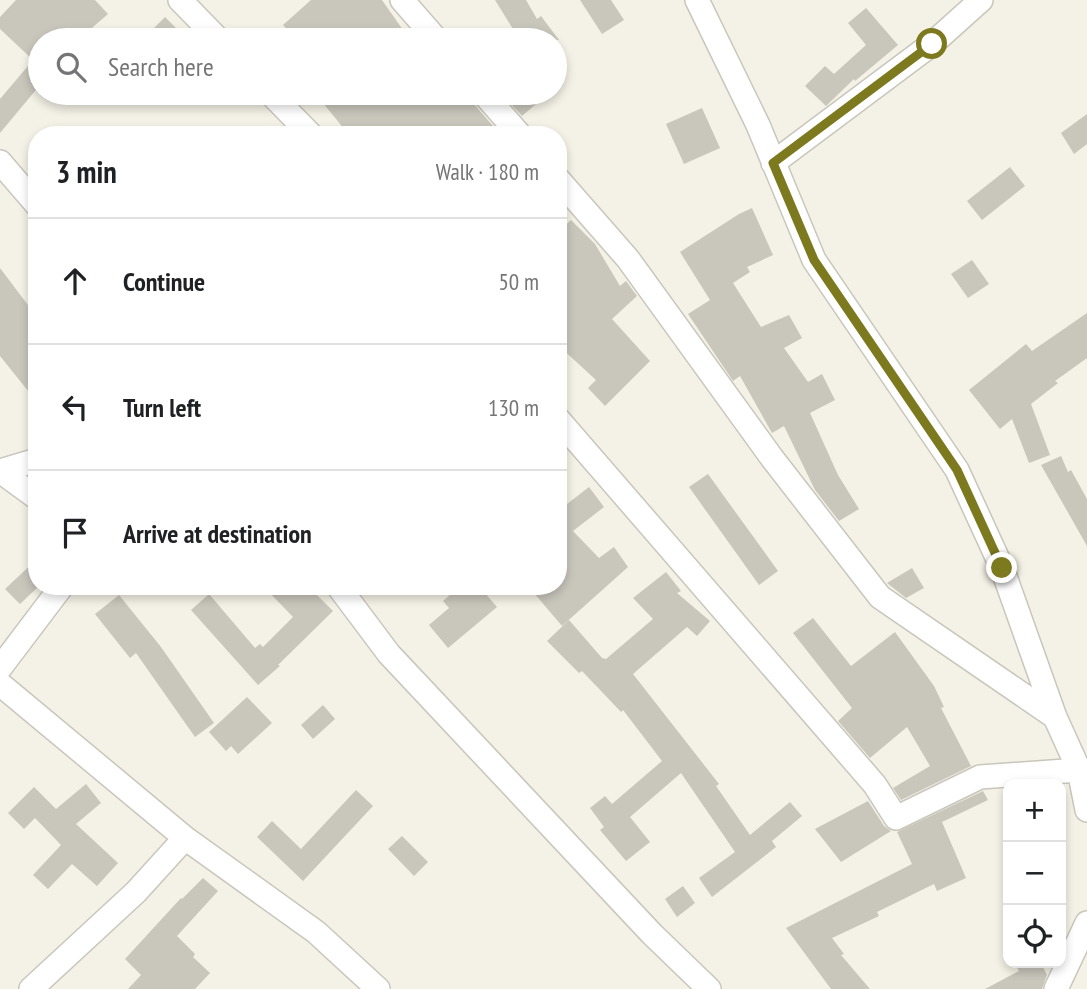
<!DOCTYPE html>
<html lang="en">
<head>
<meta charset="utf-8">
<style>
  body { margin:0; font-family:"PT Sans Narrow",sans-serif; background:#f6f6f6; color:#202124 }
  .controls { position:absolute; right:21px; bottom:21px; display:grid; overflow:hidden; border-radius:14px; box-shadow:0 4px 10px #0003 }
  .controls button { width:63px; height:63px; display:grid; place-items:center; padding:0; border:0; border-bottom:2px solid #e0e0e0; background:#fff; color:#202124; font:35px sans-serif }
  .stop { position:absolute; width:21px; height:21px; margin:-16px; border:5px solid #7c791f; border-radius:50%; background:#fff }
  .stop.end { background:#7c791f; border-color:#fff; box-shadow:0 2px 7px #0008 }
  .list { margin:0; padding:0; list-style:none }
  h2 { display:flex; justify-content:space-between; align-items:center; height:91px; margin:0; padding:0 28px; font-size:30px }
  h2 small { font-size:23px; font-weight:400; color:#757577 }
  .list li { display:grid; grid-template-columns:46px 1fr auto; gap:21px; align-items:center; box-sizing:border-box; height:126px; padding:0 28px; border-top:2px solid #e0e0e0 }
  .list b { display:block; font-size:26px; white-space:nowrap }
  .list em { font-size:23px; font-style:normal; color:#757577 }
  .icon { flex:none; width:38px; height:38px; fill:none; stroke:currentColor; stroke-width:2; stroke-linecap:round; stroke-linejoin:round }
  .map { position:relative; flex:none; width:1087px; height:989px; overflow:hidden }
  .search { position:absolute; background:#fff; box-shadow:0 4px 10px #0003; left:28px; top:28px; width:539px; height:77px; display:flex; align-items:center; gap:18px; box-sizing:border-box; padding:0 24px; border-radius:38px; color:#757577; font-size:26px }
  .panel { position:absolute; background:#fff; box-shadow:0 4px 10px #0003; left:28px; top:126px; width:539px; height:469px; border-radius:28px }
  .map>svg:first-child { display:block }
  .building { fill:#c9c6bc }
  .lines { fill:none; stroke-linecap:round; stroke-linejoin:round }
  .street-casing { stroke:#c9c6bb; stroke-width:26 }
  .street { stroke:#fff; stroke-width:23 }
  .route { stroke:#7c791f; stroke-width:9 }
</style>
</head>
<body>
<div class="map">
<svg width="1087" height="989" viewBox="0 0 1087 989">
  <rect width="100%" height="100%" fill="#f4f1e6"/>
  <path class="building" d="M16,0H95L108,14L78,40H40V85L0,133V99L33,60L0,29V17Z
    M311,0H382L410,40H296L283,25Z
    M495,0H526L537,19L541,16L559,40H508L516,34Z
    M580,0H611L624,20L602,34Z
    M866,8L898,45L855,81L854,79L826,106L805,86L825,66L834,74L866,45L848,23Z
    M165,17L188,40H142Z
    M336,93H469L472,102L501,135H349L323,103Z
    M501,93H549L522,116Z
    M702,108L720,148L684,164L666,124Z
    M1087,114V144L1074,154L1061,133Z
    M1010,167L1025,186L982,220L967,201Z
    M752,208L773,255L747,267L750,272L733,283L761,327L789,315L802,338L784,348L808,382L822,374L835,400L810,413L838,475L859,509L839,521L815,490L784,426L772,433L740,376L733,381L688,314L710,300L680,252L739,214Z
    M571,220L595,244L620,286L626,281L637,296L612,319L650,361L605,406L588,388L596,380L558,345V232Z
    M972,260L989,284L968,298L951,274Z
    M0,268L37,317V402L0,356Z
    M1087,313V358L1055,381L1058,383L1031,404L1050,455L1029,463L1012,419L1000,429L969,390L1026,344L1032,351Z
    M1061,456L1068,472L1071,470L1087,499V546L1041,465Z
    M708,474L778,571L759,585L689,487Z
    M589,487L604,507L573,531L599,558L614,547L628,567L562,626L528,586H558V511Z
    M37,559V588L20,604L5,589Z
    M912,568L924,588L906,598L887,583Z
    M666,572L681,591L677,593L710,621L697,636L687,627L633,674L719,784L716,786L750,835L790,802L802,816L772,841L776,847L712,897L699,878L735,852L681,773L630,817L650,842L626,861L600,830L604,827L590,808L605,796L612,804L662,761L623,710L621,712L582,671L579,673L547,641L569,620L602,658L606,659L653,619L633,598Z
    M263,586H308L333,611L278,665L280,666L258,685L191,610L209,594L255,648L260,644L263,647L293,617Z
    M460,586H479L497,607L448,648L429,625L449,608L443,601Z
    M119,595L161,647L214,723L195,737L136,653L130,658L95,614Z
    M813,618L851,666L895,632L934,686L944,707L941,708L971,766L901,800L893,788L930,766L907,727L870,758L838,721L852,708L793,633Z
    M247,697L272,723L238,754L231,746L226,751L209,732Z
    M323,705L335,719L313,739L301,725Z
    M86,784L101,803L76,824L118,863L97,886L72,864L48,889L33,875L61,845L35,818L24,829L8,813L34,787L56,809Z
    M356,790L373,806L303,881L257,837L272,821L301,849Z
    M983,791L988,800L942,822L966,878L937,891L934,884L877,912L879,916L832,938L844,954L841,955L870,989H831L786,928L912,864L897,832Z
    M868,801L884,826L891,831L841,862L815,829Z
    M402,836L428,862L414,876L388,849Z
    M203,878L218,891L177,936L195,954L193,957L210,973L195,989H128L141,975L125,959L181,898L182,899Z
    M683,886L695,903L677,917L665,899Z
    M1015,963H1041L1047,975L1042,989H985L1019,971Z"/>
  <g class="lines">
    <g class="street-casing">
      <path id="street" d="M180,0L219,40
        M402,0L437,40
        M697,0L758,125L814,260L957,470L1002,568L1055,717L1079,770L1087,810
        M270,93L311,135
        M483,93L520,135
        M0,162L37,205
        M773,163L932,44L981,0
        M558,179L628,259L772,458L880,597L1055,717
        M558,419L875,785L896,818L980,777L1079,770L1087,772
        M0,471L37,498
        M0,471L37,460
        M338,586L389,654L652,934L709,989
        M0,668L62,586
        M0,684L185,838L316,932L378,989
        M31,989L136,892L185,838
        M1056,989L1087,923"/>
    </g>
    <use href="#street" class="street"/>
  </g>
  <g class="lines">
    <path class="route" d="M932,44L773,163L814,260L957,470L1002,568"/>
  </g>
</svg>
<div class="controls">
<button>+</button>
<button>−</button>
<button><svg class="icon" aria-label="locate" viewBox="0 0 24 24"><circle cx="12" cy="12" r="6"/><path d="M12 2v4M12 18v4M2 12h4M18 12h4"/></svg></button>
</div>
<div class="stop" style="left:932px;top:44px"></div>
<div class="stop end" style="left:1002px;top:568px"></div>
<div class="search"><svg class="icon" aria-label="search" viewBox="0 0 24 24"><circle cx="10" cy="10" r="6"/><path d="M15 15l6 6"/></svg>Search here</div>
<section class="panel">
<h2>3 min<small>Walk · 180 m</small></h2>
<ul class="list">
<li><svg class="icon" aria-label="ahead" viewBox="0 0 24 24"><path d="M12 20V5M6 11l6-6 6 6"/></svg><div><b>Continue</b></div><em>50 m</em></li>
<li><svg class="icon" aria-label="left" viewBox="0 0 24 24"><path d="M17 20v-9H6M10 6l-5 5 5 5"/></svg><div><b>Turn left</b></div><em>130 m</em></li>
<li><svg class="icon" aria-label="arrive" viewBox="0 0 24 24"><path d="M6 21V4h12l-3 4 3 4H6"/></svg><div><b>Arrive at destination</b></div></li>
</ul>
</section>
</div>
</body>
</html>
